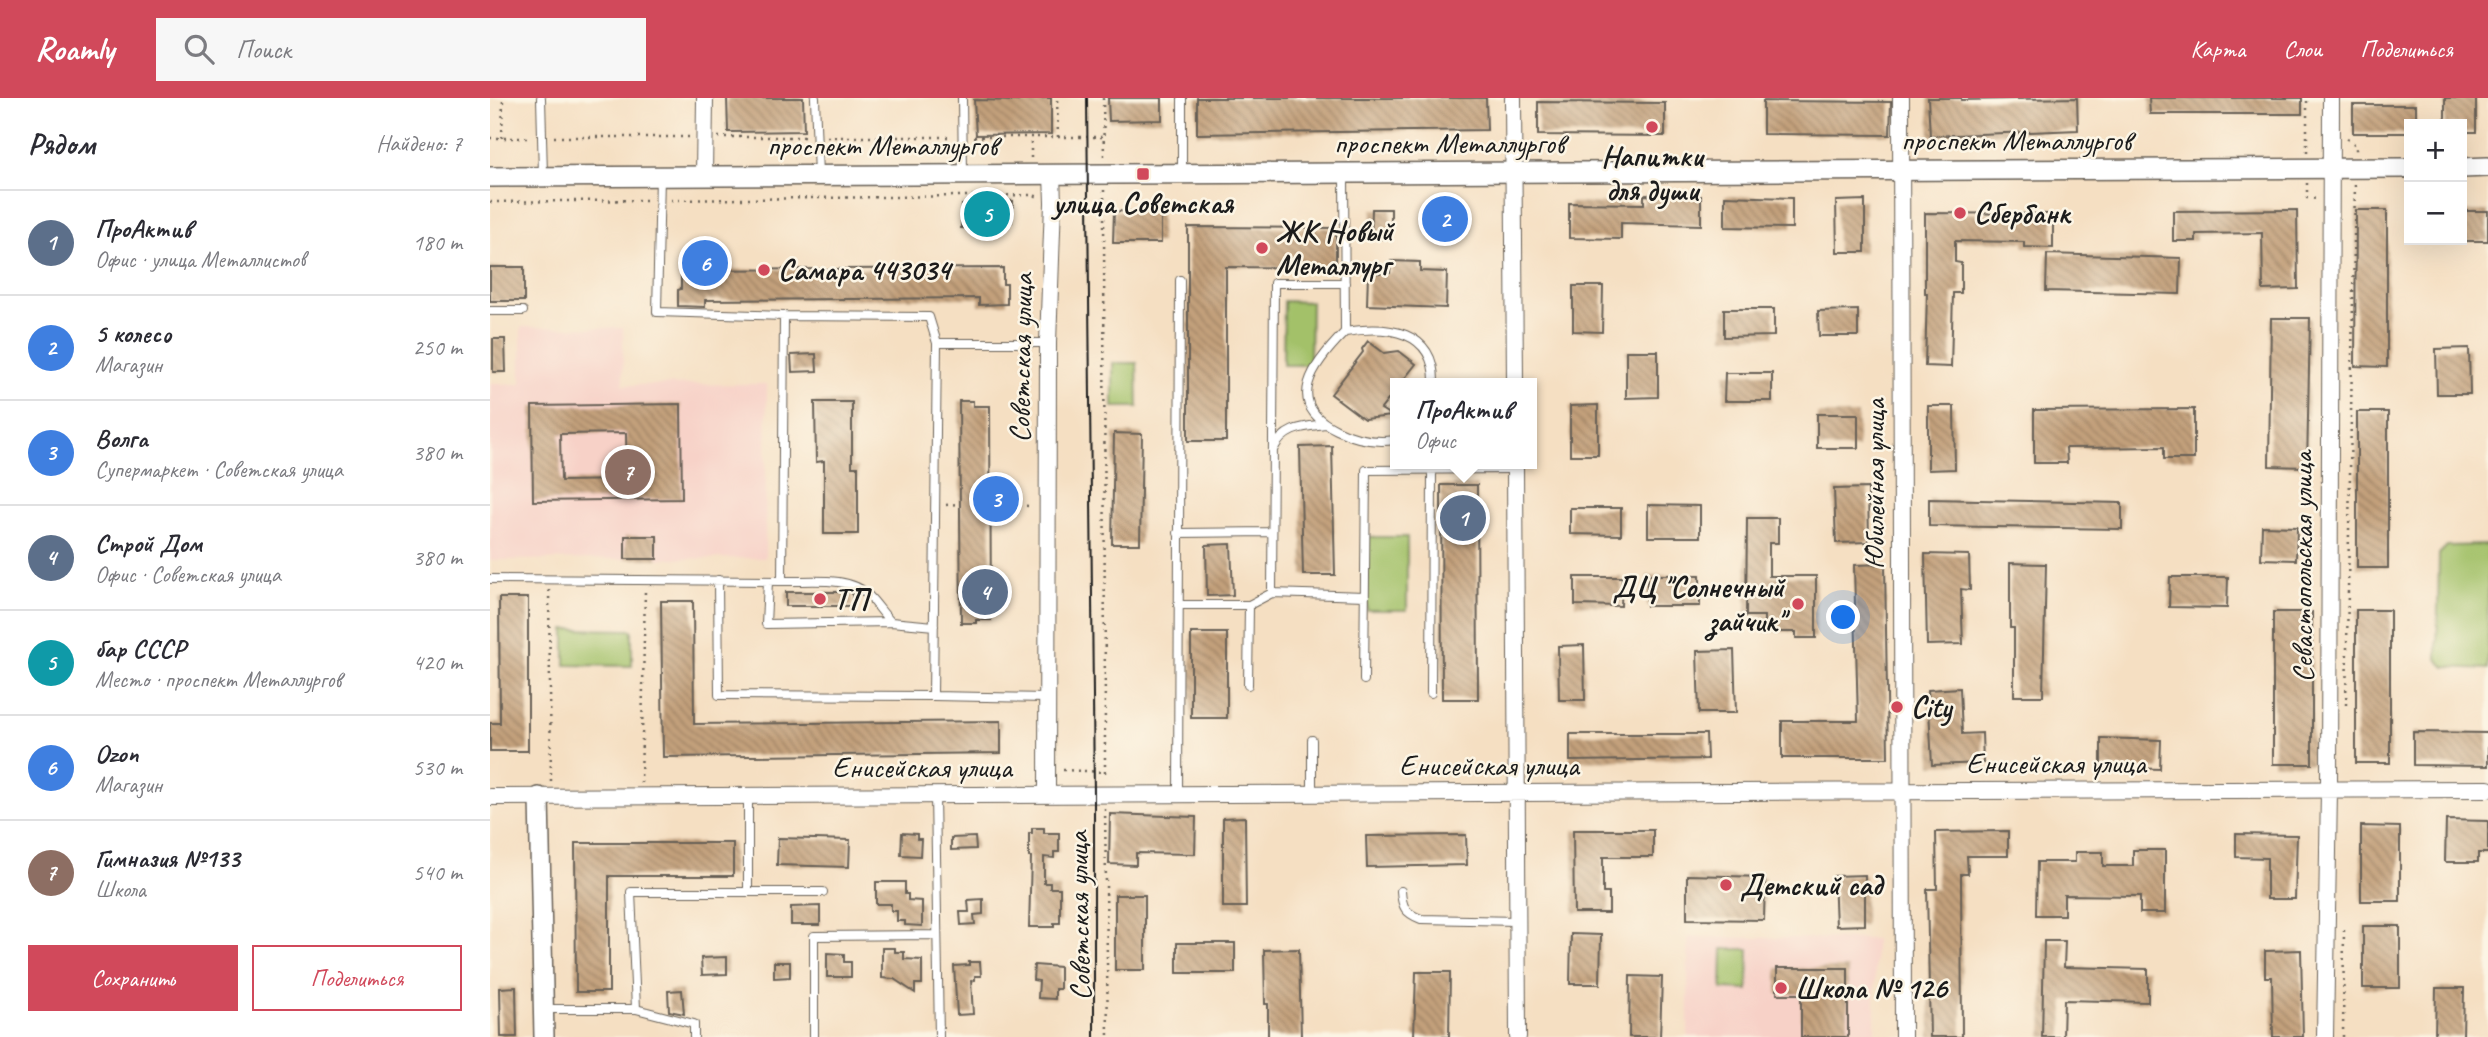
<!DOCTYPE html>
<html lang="ru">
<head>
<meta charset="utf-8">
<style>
  body { margin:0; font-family:Caveat,sans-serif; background:#f7f7f7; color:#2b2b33 }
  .controls { position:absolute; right:21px; top:21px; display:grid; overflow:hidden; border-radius:0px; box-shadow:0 7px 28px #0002 }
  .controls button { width:63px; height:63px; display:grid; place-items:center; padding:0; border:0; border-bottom:2px solid #e1e1e2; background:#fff; color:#2b2b33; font:35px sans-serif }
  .you { position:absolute; left:1354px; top:520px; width:24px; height:24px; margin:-18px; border:5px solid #fff; border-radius:50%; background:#1a73e8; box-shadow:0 0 0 10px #1a73e833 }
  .badge { display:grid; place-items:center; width:46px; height:46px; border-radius:50%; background:#d1495b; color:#fff; font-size:23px; font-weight:700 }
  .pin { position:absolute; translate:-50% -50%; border:4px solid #fff; box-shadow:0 2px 7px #0006 }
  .popup { position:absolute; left:900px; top:280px; width:147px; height:91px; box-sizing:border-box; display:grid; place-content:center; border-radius:0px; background:#fff; filter:drop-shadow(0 2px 5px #0005); font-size:23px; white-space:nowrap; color:#7c7c81 }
  .popup b { font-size:26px; color:#2b2b33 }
  .popup::after { content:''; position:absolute; left:50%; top:100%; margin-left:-14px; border:14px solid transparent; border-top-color:#fff }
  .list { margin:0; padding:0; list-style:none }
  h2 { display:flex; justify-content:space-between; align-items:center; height:91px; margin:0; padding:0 28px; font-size:30px }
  h2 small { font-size:23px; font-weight:400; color:#7c7c81 }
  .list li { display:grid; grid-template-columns:46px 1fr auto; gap:21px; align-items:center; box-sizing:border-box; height:105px; padding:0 28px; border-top:2px solid #e1e1e2 }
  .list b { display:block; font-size:26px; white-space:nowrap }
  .list p { margin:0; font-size:23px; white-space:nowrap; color:#7c7c81 }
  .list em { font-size:23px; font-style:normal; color:#7c7c81 }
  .actions { display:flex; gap:14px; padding:21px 28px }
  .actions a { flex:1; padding:16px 0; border:2px solid #d1495b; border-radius:0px; text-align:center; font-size:24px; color:#d1495b }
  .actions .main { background:#d1495b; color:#fff }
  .icon { flex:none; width:38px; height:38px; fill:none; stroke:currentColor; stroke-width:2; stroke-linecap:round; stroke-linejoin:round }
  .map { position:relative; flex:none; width:1998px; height:939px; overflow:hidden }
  header { display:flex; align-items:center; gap:42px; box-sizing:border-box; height:98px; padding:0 35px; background:#d1495b; color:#fff }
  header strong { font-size:33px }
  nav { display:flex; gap:38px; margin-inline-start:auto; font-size:24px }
  .search { width:490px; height:63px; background:#f7f7f7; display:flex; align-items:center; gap:18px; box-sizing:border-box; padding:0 24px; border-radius:0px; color:#7c7c81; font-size:26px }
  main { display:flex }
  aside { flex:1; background:#fff }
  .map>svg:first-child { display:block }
  .built { fill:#f7d1c7 }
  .green { fill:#a3c169; stroke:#606e42; stroke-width:2 }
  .building { fill:url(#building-back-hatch); fill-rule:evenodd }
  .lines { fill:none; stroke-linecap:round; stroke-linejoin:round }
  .service-casing { stroke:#686056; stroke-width:10 }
  .minor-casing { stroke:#686056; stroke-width:18 }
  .tertiary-casing { stroke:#686056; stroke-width:22 }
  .path { stroke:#686056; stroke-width:2.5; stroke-dasharray:2 5; stroke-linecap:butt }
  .service { stroke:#fff; stroke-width:8 }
  .minor { stroke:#fff; stroke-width:16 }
  .tertiary { stroke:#fff; stroke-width:19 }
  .tram { stroke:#1c1c1c; stroke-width:2 }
  .poi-dot { fill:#d1495b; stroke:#fcf5e5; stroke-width:2.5 }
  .labels { text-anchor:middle; stroke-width:5; stroke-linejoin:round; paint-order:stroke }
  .street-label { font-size:30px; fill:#1c1c1c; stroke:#fcf5e5 }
  .poi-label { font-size:30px; font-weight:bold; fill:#1c1c1c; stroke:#fcf5e5; text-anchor:start }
</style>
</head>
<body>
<header>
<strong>Roamly</strong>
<div class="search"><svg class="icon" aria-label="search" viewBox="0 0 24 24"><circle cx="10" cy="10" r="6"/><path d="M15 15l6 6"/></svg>Поиск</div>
<nav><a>Карта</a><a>Слои</a><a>Поделиться</a></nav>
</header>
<main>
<aside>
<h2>Рядом<small>Найдено: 7</small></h2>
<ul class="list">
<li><span class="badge" style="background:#5c6f8a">1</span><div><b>ПроАктив</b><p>Офис · улица Металлистов</p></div><em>180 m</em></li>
<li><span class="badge" style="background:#3f7fe0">2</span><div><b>5 колесо</b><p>Магазин</p></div><em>250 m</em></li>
<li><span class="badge" style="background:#3f7fe0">3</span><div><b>Волга</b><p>Супермаркет · Советская улица</p></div><em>380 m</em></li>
<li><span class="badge" style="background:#5c6f8a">4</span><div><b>Строй Дом</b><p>Офис · Советская улица</p></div><em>380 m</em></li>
<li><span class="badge" style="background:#0f9aa8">5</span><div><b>бар СССР</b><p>Место · проспект Металлургов</p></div><em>420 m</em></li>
<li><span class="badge" style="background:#3f7fe0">6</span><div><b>Ozon</b><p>Магазин</p></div><em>530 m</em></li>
<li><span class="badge" style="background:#8d6e63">7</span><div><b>Гимназия №133</b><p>Школа</p></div><em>540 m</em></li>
</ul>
<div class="actions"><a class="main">Сохранить</a><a>Поделиться</a></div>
</aside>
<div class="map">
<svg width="1998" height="939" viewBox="0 0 1998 939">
  <defs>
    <pattern id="building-back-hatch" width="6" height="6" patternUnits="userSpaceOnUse" patternTransform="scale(1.75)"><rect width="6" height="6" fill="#c3a07b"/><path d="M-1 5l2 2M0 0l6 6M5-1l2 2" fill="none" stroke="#9e8264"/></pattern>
  </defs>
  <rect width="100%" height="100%" fill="#fcf5e5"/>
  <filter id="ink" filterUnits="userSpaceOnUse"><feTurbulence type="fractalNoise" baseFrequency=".0143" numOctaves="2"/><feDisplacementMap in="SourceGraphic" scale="14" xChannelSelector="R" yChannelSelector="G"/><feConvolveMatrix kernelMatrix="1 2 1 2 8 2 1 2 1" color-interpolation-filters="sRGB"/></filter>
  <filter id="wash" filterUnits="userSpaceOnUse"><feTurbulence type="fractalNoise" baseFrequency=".00686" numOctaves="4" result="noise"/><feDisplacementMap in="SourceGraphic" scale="28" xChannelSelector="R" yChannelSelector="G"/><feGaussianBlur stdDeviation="1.57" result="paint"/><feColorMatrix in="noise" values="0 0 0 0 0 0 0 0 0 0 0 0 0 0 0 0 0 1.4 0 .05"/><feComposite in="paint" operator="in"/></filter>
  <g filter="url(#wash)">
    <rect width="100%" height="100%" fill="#f5dfc2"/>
    <path class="built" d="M31,229L133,230V287L277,286L275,460L0,462V286H31Z
      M1198,839L1385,841V939H1198Z"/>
    <path class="green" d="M794,203L821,204L820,267H793Z
      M623,265H647L648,309H623Z
      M877,439H917V512H877Z
      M1998,447V571L1955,569L1947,561L1949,456L1957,448Z
      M75,531L142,532V568L75,567Z
      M1233,851H1259L1258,892L1232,891Z"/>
    <g id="blocks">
      <path class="building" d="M237,0H313L314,33L238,34Z
        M528,0H561V36L486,37L484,2L528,3Z
        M618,0H672V22L619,23Z
        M707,0H996L997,32L707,36Z
        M1438,0H1471V2L1587,0L1588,32L1440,38Z
        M1659,0H1812V16H1660Z
        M1955,0H1986V34H1972V26H1955Z
        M1273,3L1401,4L1400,37L1273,36Z
        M1048,4L1175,5V38L1048,37Z
        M1863,7H1926V26H1919V35H1863Z
        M1154,97L1211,98V127L1131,125V141L1079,140V105L1154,106Z
        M1235,98L1302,100V130L1235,129Z
        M496,102L523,103L522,124L494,123L493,131L471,130L472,107L496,108Z
        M1375,102V154H1347L1346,103Z
        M948,109H961V134L948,133Z
        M882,111H901V141H881Z
        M1807,112L1808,191L1773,192L1772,135L1706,136V143H1683V113Z
        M1866,112H1897V269L1865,268Z
        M624,113L671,114V145H623Z
        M1972,113H1998V143H1972Z
        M1435,115L1563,116V150L1534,149V144L1465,143V164L1471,165V195H1463L1461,269L1435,268L1437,195H1435Z
        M698,129L846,130V170L736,169V343H698Z
        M1557,156L1691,160L1690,196L1556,193Z
        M901,163L930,164V173L957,174L956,210L877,207L878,175H900Z
        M0,169H34V203H0Z
        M513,170V186H517V206L489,207V200L215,202V209L188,208V192L191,191V172Z
        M1083,188H1113L1112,234L1083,233Z
        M1234,211H1284V238L1234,239Z
        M1368,212V238H1329L1328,213Z
        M1781,220H1820L1817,369L1779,368Z
        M3,241H15L16,274H3Z
        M878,243L894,255L909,253L926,266L911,285H905V293L891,311L902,318L874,321L841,296L873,254L872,251Z
        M1979,250L1980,296H1947L1946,251Z
        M1136,253H1168V299L1136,300Z
        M326,256L327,273L302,274L301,257Z
        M1235,275H1282V303H1234Z
        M469,303H483V308H500L501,522H486V525H471Z
        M325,304H362V369H368V436H334V363L326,364Z
        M191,306L192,401L43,403L42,308ZM136,335L137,382L71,383L70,336Z
        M1108,307V357H1080V308Z
        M1438,308H1464L1465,371L1438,372Z
        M1704,311V361H1674V349L1576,350L1577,365H1544V312Z
        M1867,314H1898V470H1867Z
        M1327,316H1368V350H1327Z
        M624,335L652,336L650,446H622Z
        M842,348L845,477H813L810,349Z
        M951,387H987L988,601H952Z
        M1378,390L1379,444L1346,445L1344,391Z
        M1439,401L1632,405V431L1439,428Z
        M1158,407L1210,408V439H1158Z
        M1080,410H1131V437L1080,436Z
        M1257,420H1288V445H1279V478H1326V540H1306V534H1274V518H1256Z
        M1772,428L1807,429L1806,462L1771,461Z
        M135,438H167V461H135Z
        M741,446L743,497L717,498L716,447Z
        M1435,456L1479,457L1480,492L1471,491L1473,546L1437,547Z
        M1520,465L1556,466L1553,598H1524V530H1520Z
        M1395,466L1398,660H1292V623H1368L1364,467Z
        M1157,477H1210V508H1157Z
        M1085,479H1132L1131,508L1085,507Z
        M1680,479H1738L1737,510L1679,509Z
        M296,494H362L363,508H296Z
        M9,500H38V653H0V625H10Z
        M171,503H203L204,626L511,623V655L173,659Z
        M1866,512H1900V665H1866Z
        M1783,514H1822V666H1783Z
        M701,535H737V620H701Z
        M1094,547L1095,602H1069L1068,548Z
        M1244,552L1246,615H1209L1207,553Z
        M1470,590L1472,636L1492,635L1493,665L1442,667L1438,592Z
        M1923,634L1998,635V668L1923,667Z
        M1080,636H1216L1217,661L1080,663Z
        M1611,640L1671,642L1670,671L1611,669Z
        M620,716L706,719L705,756L646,755V767L619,766Z
        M755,719L756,809H733V720Z
        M1956,722L1998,723V755H1988V764H1955Z
        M1871,728L1910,729V803H1871Z
        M542,730H554V735H569V754H564V760L554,759V785H560V790H570V825H564V829H539L541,759H539V735H542Z
        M1083,732H1163V759H1113V795H1119V815H1084Z
        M1518,733V758H1477L1478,776H1471L1472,939H1440L1437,791H1447L1446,734Z
        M412,735L427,736V741H431L430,758L411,757Z
        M1746,736L1807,737L1805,801H1777V760L1746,759Z
        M976,737L977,767L877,769L876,738Z
        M485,739L486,751L461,752V740Z
        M288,740L360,742L359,769L287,767Z
        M85,745H243V778H119V894H86Z
        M1643,752H1675V815H1650V798L1574,797V817H1546L1547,764H1585V754H1613V768H1643Z
        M1197,777L1275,779L1274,822L1197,821Z
        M1375,777V827L1346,828L1344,778Z
        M386,784H415V796H418V802L432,803V828L415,827V823H407V813H401V806H386Z
        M625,797H655V872H625Z
        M493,801V816L484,817L485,826L471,827L470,814H479L478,802Z
        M330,808V827H301V809Z
        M1873,828H1910V890H1873Z
        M1081,836L1111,837L1110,886H1080Z
        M1554,843H1575L1574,869L1658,871V904L1574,902L1573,939H1552Z
        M687,845H745V875H687Z
        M392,850H405V854H414V861L432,862V886H425V895L404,881L392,880Z
        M809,851L811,939H778V906H775L774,852Z
        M1811,852L1813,939H1783L1782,879H1775V853Z
        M337,855L354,856V864H361V879H337Z
        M237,859V876L212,877L211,860Z
        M284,864H300V879L284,880Z
        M479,864H490L491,878H485V882L481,883L483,916L467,917L464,868L479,867Z
        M544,867L570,869V891H565V901L548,900L549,883L543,882Z
        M1287,870H1358V939H1311V896H1287Z
        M926,874H960L959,939H924Z
        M1140,878L1172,879L1170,939H1139Z
        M26,889L27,939H11L10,890Z
        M1946,890H1974L1973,939H1945Z
        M192,892L194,916L179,913L178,893Z"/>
    </g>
  </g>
  <g filter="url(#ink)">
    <use href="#blocks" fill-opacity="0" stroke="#686056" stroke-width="2"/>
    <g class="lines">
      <g class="service-casing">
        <path id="service" d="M51,0L53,77
          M325,0L328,77
          M472,0L473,76
          M692,75V0
          M854,76L855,234
          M170,78L167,214L294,218
          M855,185H784L782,495L875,498
          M0,213H33
          M905,342C885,345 865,341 847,332C792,306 824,265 855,234C897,227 945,232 944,285
          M783,352C794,329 813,329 836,326
          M688,435L782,434
          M0,481L292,483L294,218L439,219L447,245H558
          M228,482L229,597L443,598L556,600
          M278,483L276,526L401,524L444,528
          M292,483C318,484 360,477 379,498C387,506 393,516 401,524
          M688,507H759
          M874,582L876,372L1025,371
          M758,587L759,507L782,495
          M941,595L942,372
          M443,598L447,245
          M688,696L690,182
          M822,696V642
          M445,697L449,939
          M911,793C912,809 915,815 931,821L1027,823
          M258,794V698
          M53,911H146L141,794H333
          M146,911L204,926V939
          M324,939V838L447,837"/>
      </g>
      <g class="minor-casing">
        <path id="minor" d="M1023,0L1025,285
          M1411,0L1413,939
          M214,78L215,0
          M1025,366L1028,939
          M557,697L558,245L563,105L562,76
          M0,699L1998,691
          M1835,939L1839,692L1841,0"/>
      </g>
      <g class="tertiary-casing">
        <path id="tertiary" d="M1972,70L1998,69
          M0,79L1919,70
          M49,699L54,939"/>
      </g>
      <path class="path" d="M613,0L614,61
        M64,39H201
        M228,39H316
        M337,39H463
        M484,39H568L567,0
        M568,39H614
        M0,40H40
        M12,40L13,0
        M1857,41L1866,47V54
        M1817,54V0
        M541,60V39
        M1817,85V100L1827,101
        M614,92L615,680
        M181,102L543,97L549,99
        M0,104L157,102
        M579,106L614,109
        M456,407L470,406
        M501,407L543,408
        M59,492L61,685
        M1856,607L1865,85
        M573,672L615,674
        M151,685L155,492
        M615,711L618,939
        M1853,939L1854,827"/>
      <use href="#service" class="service"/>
      <use href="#minor" class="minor"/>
      <use href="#tertiary" class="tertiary"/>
      <path class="tram" d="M597,0L604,697V939"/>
    </g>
  </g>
  <g class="poi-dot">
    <circle cx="1162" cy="29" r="7"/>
    <rect x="646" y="69" width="14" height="14" rx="3.5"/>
    <circle cx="1470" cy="115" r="7"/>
    <circle cx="772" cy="150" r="7"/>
    <circle cx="274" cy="172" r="7"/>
    <circle cx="330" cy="501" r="7"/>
    <circle cx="1308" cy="506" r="7"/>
    <circle cx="1407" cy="609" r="7"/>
    <circle cx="1236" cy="787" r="7"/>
    <circle cx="1291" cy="890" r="7"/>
  </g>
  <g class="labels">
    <g class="street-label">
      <text x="1526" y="52">проспект Металлургов</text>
      <text x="959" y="55">проспект Металлургов</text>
      <text x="392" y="57">проспект Металлургов</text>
      <text transform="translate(531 260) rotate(-89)" y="10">Советская улица</text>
      <text transform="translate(1384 386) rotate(-90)" y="10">Юбилейная улица</text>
      <text transform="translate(1812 469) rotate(-90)" y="10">Севастопольская улица</text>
      <text x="1566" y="675">Енисейская улица</text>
      <text x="999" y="677">Енисейская улица</text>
      <text x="432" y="679">Енисейская улица</text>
      <text transform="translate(589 818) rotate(-91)" y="10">Советская улица</text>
    </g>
    <g class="poi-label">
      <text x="1162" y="68" text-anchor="middle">Напитки<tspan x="1162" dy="34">для души</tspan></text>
      <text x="653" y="115" text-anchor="middle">улица Советская</text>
      <text x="1484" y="125">Сбербанк</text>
      <text x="786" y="143">ЖК Новый<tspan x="786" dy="34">Металлург</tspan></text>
      <text x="288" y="182">Самара 443034</text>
      <text x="1294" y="499" text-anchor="end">ДЦ "Солнечный<tspan x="1294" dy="34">зайчик"</tspan></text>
      <text x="344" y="511">ТП</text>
      <text x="1421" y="619">City</text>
      <text x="1250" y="797">Детский сад</text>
      <text x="1305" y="900">Школа № 126</text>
    </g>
  </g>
</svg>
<div class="controls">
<button>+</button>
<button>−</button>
</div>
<div class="you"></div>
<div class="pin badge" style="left:973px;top:420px;background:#5c6f8a">1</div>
<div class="popup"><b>ПроАктив</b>Офис</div>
<div class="pin badge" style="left:955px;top:121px;background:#3f7fe0">2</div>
<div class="pin badge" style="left:506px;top:401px;background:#3f7fe0">3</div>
<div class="pin badge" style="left:495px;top:494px;background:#5c6f8a">4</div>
<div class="pin badge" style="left:497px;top:116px;background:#0f9aa8">5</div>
<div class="pin badge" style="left:215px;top:165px;background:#3f7fe0">6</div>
<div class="pin badge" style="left:138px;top:374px;background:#8d6e63">7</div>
</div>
</main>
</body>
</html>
